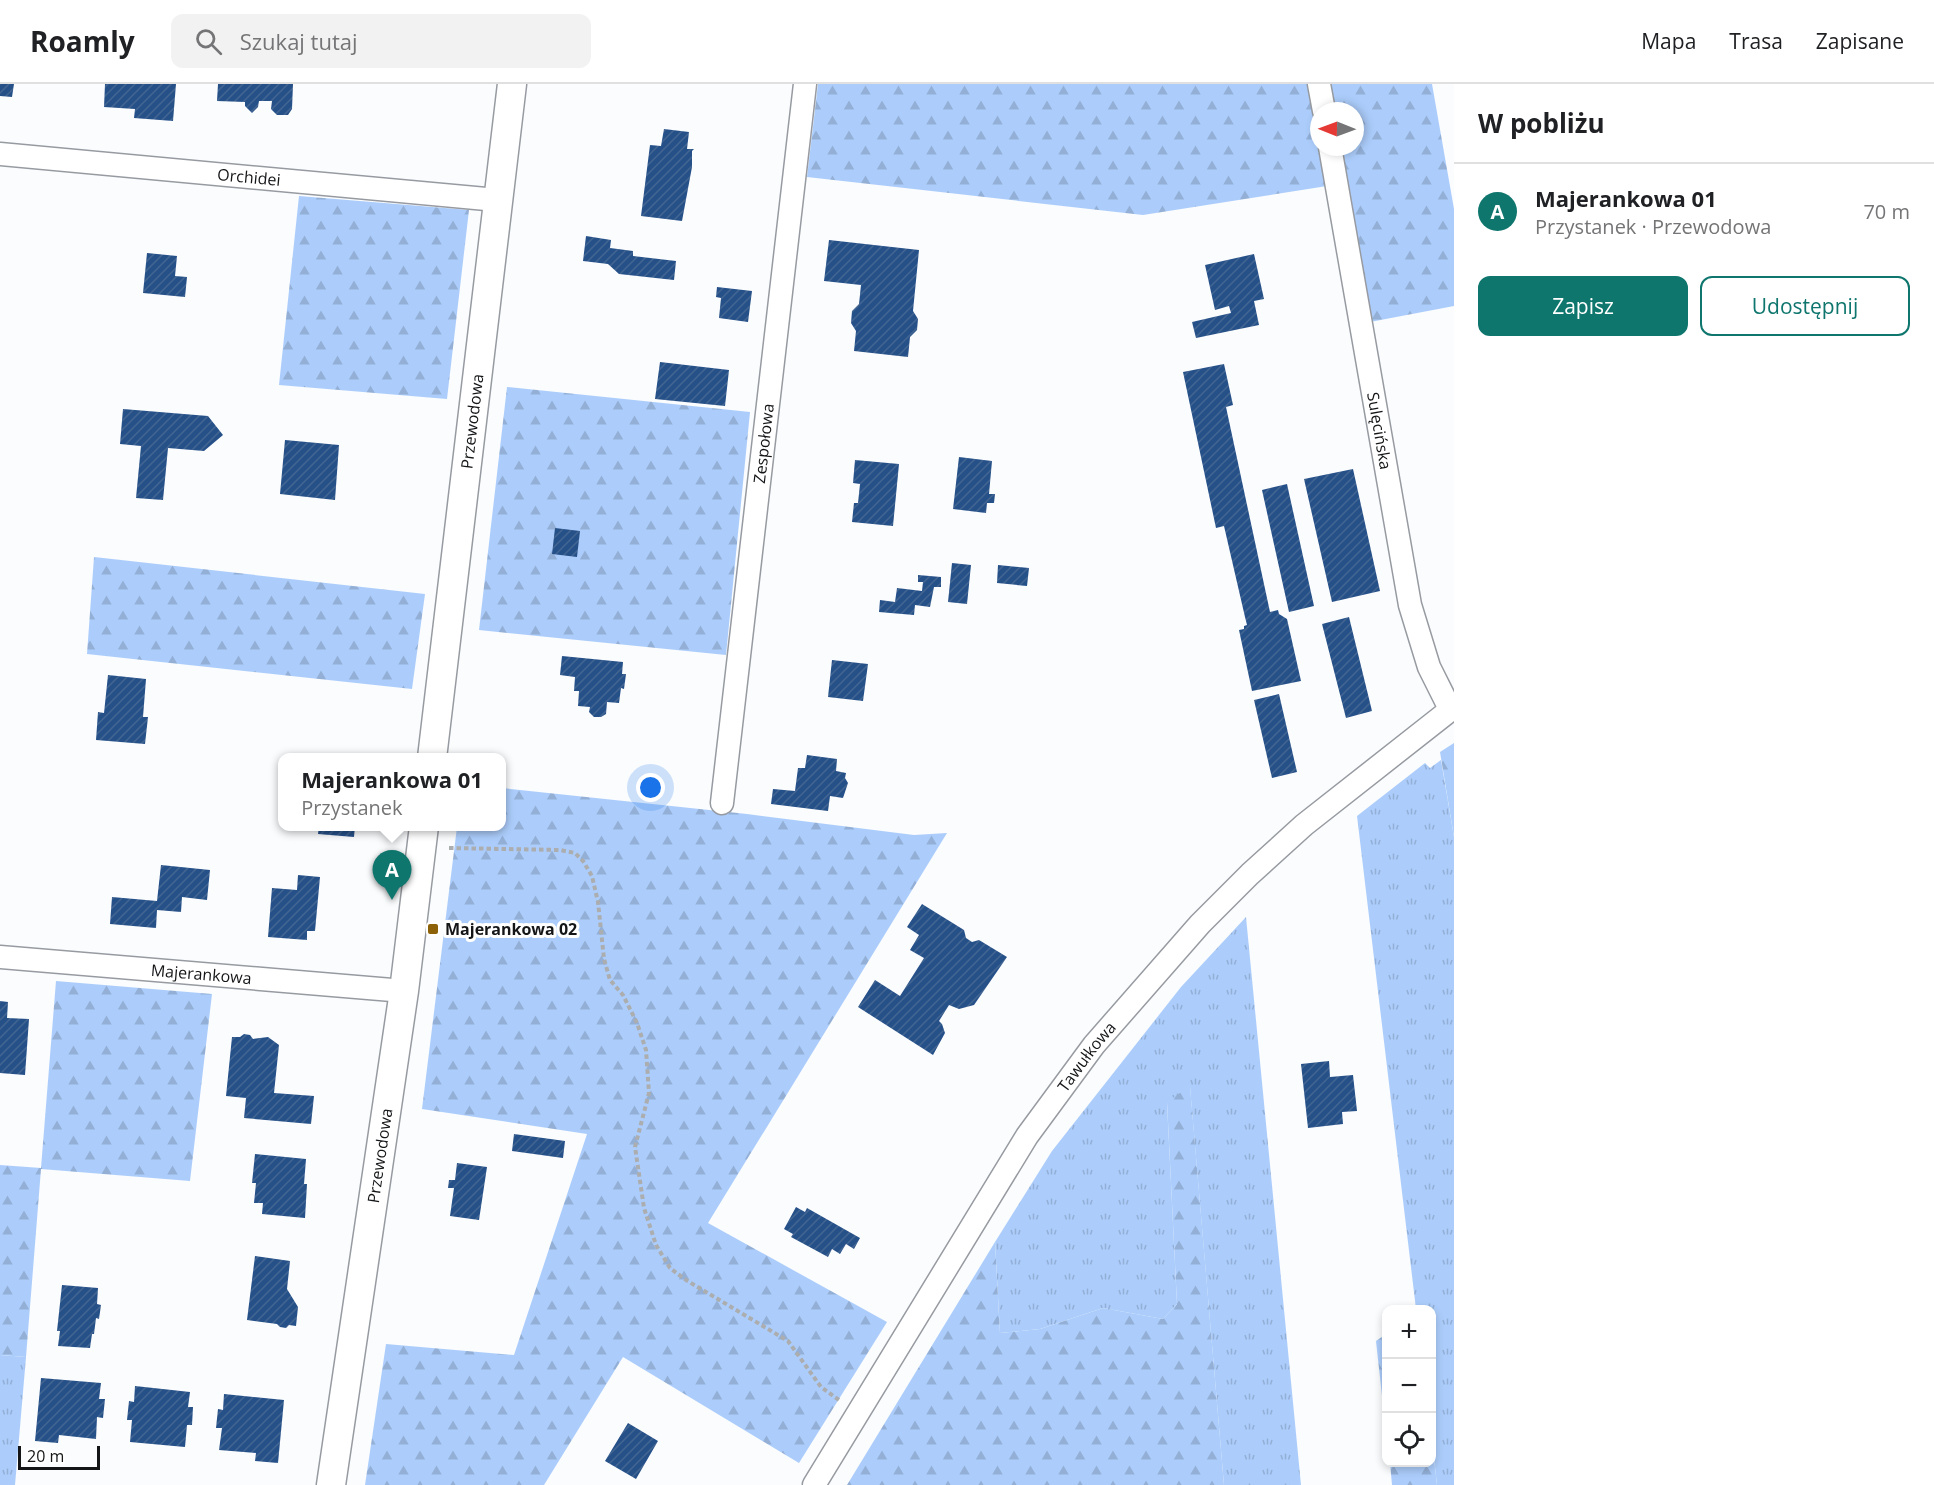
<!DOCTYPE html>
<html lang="pl">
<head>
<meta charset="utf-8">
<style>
  body { margin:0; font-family:"Open Sans",sans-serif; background:#f2f2f2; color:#202124 }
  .controls { position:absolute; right:18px; bottom:18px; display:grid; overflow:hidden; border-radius:12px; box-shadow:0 3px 9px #0003 }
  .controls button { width:54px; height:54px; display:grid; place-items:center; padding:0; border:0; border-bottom:2px solid #e0e0e0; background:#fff; color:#202124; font:30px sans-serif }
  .compass { position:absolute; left:1310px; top:18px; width:54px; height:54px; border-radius:50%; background:#fff; box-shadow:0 3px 9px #0003; rotate:271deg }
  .scale { position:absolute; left:18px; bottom:15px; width:82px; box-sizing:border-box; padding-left:6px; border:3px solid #141517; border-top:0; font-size:16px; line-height:21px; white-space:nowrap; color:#141517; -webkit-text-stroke:4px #fff; paint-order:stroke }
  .you { position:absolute; left:651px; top:704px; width:21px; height:21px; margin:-15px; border:4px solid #fff; border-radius:50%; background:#1a73e8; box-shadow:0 0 0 9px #1a73e833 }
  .badge { display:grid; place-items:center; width:39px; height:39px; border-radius:50%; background:#0f766e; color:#fff; font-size:20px; font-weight:700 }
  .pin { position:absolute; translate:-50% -50px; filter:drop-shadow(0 2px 3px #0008) }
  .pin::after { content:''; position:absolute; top:32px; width:21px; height:18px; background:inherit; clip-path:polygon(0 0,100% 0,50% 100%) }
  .popup { position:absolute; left:278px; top:669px; width:228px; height:78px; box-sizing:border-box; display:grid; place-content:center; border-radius:12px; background:#fff; filter:drop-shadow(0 2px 4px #0005); font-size:20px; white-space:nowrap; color:#757577 }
  .popup b { font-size:22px; color:#202124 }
  .popup::after { content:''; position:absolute; left:50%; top:100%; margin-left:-12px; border:12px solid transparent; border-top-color:#fff }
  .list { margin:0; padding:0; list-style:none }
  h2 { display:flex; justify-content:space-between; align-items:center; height:78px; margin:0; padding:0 24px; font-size:26px }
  h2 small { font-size:20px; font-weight:400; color:#757577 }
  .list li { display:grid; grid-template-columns:39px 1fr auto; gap:18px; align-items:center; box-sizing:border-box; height:96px; padding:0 24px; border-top:2px solid #e0e0e0 }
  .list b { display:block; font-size:22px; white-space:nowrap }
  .list p { margin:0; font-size:20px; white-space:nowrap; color:#757577 }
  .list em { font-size:20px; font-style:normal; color:#757577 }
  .actions { display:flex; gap:12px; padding:18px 24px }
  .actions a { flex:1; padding:14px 0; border:2px solid #0f766e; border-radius:12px; text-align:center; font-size:21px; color:#0f766e }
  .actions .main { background:#0f766e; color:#fff }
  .icon { flex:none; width:33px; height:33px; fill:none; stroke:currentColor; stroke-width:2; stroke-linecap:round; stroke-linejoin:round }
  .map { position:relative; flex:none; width:1454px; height:1401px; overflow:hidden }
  header { display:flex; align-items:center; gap:36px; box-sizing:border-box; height:84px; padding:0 30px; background:#fff; border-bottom:2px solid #e0e0e0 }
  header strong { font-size:28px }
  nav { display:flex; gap:33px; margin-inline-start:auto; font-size:21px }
  .search { width:420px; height:54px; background:#f2f2f2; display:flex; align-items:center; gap:15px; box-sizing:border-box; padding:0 21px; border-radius:12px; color:#757577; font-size:22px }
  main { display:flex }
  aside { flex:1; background:#fff }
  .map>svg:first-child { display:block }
  .grass { fill:url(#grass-tufts) }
  .forest { fill:url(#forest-firs) }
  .building { fill:url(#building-hatch) }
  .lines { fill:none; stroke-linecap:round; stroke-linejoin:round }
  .minor-casing { stroke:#979ba1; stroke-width:25 }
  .tertiary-casing { stroke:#979ba1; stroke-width:31 }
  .path { stroke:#abadaf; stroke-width:4; stroke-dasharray:4.5 3; stroke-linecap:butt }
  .minor { stroke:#fff; stroke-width:22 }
  .tertiary { stroke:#fff; stroke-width:28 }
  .poi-dot { fill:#8d6107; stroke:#fff; stroke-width:2 }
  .labels { text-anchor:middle; stroke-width:6; stroke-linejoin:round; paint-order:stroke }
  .street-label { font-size:16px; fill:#141517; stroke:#fff }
  .poi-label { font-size:16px; font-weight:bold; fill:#141517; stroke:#fff; text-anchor:start }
</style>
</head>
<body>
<header>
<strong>Roamly</strong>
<div class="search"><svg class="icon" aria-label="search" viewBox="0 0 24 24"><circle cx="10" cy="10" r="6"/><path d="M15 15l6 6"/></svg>Szukaj tutaj</div>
<nav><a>Mapa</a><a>Trasa</a><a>Zapisane</a></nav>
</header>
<main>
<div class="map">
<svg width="1454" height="1401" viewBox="0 0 1454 1401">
  <defs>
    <pattern id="grass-tufts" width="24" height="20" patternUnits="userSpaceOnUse" patternTransform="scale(1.5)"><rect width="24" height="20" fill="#accdfb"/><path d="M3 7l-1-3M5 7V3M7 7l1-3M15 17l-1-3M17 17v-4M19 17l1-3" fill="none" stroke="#93afd6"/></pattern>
    <pattern id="forest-firs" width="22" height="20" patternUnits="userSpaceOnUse" patternTransform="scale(1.5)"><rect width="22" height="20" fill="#accdfb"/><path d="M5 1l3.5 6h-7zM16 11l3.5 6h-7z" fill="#93afd6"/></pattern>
    <pattern id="building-hatch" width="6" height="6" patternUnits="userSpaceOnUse" patternTransform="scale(1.5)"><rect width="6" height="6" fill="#265088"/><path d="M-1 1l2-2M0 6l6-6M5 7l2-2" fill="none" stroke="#436592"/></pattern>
  </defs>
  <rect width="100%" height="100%" fill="#fafcfe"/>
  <path class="grass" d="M1441,676L1454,753V1401H1437L1432,1356V1226L1416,1225L1357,732L1425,679L1430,684Z
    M1246,833L1301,1401H1224L1190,1003L1167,1019L1177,1220L1163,1235L1103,1224L1040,1245L1000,1249L995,1158L1052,1067L1181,903Z
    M0,1271L26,1273L15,1401H0Z"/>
  <path class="forest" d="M818,0H1307L1327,102L1143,131L807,93Z
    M1329,0H1432L1454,125V222L1370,238L1340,63H1355V27H1334Z
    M299,112L469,126L447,315L279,301Z
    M507,303L750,328L726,571L479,546Z
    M94,473L425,510L412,605L87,570Z
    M1454,659V753L1440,668Z
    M502,704L747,730L914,751L947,749L708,1139L887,1238L799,1379L623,1273L544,1401H365L386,1260L514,1271L587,1050L422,1025L457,743L502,742Z
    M56,897L212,910L190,1097L41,1085L26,1273L0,1271V1081L41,1084Z
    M1190,1002L1224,1401H847L995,1158L1000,1249L1040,1245L1103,1224L1163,1235L1177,1220L1167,1018Z
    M1386,1250V1348L1376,1257Z
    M1432,1357L1437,1401H1392L1390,1379L1432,1378Z"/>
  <path class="building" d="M0,0H14L12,13L0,12Z
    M105,0H176L173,37L134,34L135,25L104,23Z
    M218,0H293L292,25L288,31H277L271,25L272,17H259L258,23L252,29L245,22V18L217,17Z
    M664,45L689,48L687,65H694L692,67V83L682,137L641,132L650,61L661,62Z
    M586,152L611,156L610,164L633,167V172L676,177L674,196L619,190L608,180L583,177Z
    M829,156L919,166L913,227L918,235L917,246L910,253L908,273L854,267L856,247L851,239L852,227L859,220L861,201L824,197Z
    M147,169L177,172L175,192L187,193L185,213L143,209Z
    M1254,170L1264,215L1254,217L1259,241L1196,254L1192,238L1231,229L1229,222L1215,226L1205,181Z
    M717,203L752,207L748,238L719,234L721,214L716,213Z
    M660,278L729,286L725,322L655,315Z
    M1224,280L1233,321L1226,323L1270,528L1278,526L1279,530L1287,535L1301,597L1252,607L1239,546L1244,545V542L1247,541L1245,533L1224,442L1216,444L1183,288Z
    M123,325L208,332L223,351L204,367L168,364L163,416L136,414L141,362L120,360Z
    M285,356L339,361L335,416L280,410Z
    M959,373L992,377L989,410H995L994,419H987L986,429L953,425Z
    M855,376L899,380L893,442L852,438L854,419H858L860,400L853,399Z
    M1353,385L1380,507L1332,518L1304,395Z
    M1287,400L1314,522L1289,528L1262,406Z
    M555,444L580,447L577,473L552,470Z
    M952,479L971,481L967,520L948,518Z
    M998,481L1029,484L1027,502L997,499Z
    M918,491L941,493V503H934L930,523L915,521L914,531L879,528L880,516L895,518L897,504L922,507L923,498H918Z
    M1349,533L1372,627L1346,634L1322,540Z
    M562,572L623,578L622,590H626L624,605L621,604L619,619L607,618L606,630L601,633H594L589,628L590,623L578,622L579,607H574L575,593L560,591Z
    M832,576L868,580L863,617L828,613Z
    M108,591L146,595L143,633H148L145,660L96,656L98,628L104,629Z
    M1279,610L1297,688L1272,694L1254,616Z
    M807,671L837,675L836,687L846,689L845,694L848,699L843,714L830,712L828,727L771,720L773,705L795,707L798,684H805Z
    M319,742H355L354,753L318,750Z
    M161,781L210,786L207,816L182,813L181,828L157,826L156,844L110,840L112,813L157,817Z
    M298,791L320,793L315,847H307V856L268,853L272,804L297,806Z
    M922,820L964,846L966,854L972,858L979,856L1007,873L974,921L959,925L949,921L939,937L942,940L945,949L933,971L858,923L875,896L900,912L924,874L910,866L919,851L907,843Z
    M0,917L8,918L7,934L29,935L25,991L0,989Z
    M244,950L250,951L253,955L268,953L279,961L274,1009L314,1012L311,1040L244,1034L246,1014L226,1012L232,953H240Z
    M1329,977L1330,993L1353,991L1357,1027L1342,1028L1343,1040L1308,1044L1301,980Z
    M514,1050L565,1057L563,1074L512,1067Z
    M255,1070L306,1075L304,1100H307L305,1134L262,1130L263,1119H254L256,1099H252Z
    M457,1079L487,1083L479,1136L450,1132L454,1104H448L449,1096H455Z
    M796,1123L805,1128L807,1124L860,1154L854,1165L846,1160L840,1170L832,1165L828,1173L791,1153L793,1150L784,1145Z
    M255,1172L290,1177L287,1205L298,1223L296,1242L289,1241L286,1244L280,1243L277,1240L247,1236Z
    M62,1201L98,1204L97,1220L101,1221L99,1235L96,1234L94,1250H92L90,1264L58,1262L60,1247H57Z
    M41,1294L101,1299L99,1315H105L103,1334L97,1333L96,1355L59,1351L58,1359L35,1357Z
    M135,1302L190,1308L188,1323H193L192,1341H187L185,1363L130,1358L132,1336H127L129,1317L134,1318Z
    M224,1310L284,1316L278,1379L255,1377L256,1369L219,1366L222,1344H216L218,1325L223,1326Z
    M628,1339L658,1357L636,1395L605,1377Z"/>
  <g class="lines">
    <g class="minor-casing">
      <g id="minor">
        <path d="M1319,0L1324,27"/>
        <path id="s1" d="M1330,63L1410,521L1429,583L1450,625"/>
        <path id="s2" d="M0,70L497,116"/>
        <path id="s3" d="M722,719L805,0"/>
        <path id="s4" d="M0,873L404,907"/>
        <path id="s5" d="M814,1401L1027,1052L1094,961L1200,840L1250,790L1304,741L1454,623"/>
      </g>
    </g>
    <g class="tertiary-casing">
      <g id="tertiary">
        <path id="s6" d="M432,674L512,0"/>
        <path id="s7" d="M331,1401L404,907L424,742"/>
      </g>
    </g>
    <path class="path" d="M449,764L560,766L575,769L583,777L592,792L598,818L604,875L610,896L623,911L637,939L646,966L649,1009L635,1063L644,1124L656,1161L670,1184L686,1196L788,1257L821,1303L839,1316"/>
    <use href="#minor" class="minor"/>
    <use href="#tertiary" class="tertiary"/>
  </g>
  <rect class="poi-dot" x="427" y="839" width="12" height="12" rx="3"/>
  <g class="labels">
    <g class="street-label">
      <text dy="6" stroke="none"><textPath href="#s2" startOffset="250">Orchidei</textPath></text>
      <text dy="6" stroke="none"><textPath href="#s6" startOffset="339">Przewodowa</textPath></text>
      <text dy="6" stroke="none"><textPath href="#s1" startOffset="288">Sulęcińska</textPath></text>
      <text dy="6" stroke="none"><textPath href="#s3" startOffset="362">Zespołowa</textPath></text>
      <text dy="6" stroke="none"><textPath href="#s4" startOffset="202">Majerankowa</textPath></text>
      <text dy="6" stroke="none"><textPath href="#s5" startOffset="508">Tawułkowa</textPath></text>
      <text dy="6" stroke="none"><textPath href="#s7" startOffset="333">Przewodowa</textPath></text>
    </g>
    <g class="poi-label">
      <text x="445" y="851">Majerankowa 02</text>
    </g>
  </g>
</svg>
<div class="controls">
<button>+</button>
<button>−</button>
<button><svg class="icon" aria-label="locate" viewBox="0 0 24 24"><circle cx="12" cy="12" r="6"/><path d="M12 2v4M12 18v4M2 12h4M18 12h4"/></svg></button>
</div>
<svg class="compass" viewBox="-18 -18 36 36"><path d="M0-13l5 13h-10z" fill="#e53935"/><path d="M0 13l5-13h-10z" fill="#757577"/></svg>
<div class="scale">20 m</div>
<div class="you"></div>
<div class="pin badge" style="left:392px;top:816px">A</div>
<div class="popup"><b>Majerankowa 01</b>Przystanek</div>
</div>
<aside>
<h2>W pobliżu<small></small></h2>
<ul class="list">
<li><span class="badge">A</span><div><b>Majerankowa 01</b><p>Przystanek · Przewodowa</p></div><em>70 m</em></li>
</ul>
<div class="actions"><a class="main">Zapisz</a><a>Udostępnij</a></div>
</aside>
</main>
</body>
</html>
